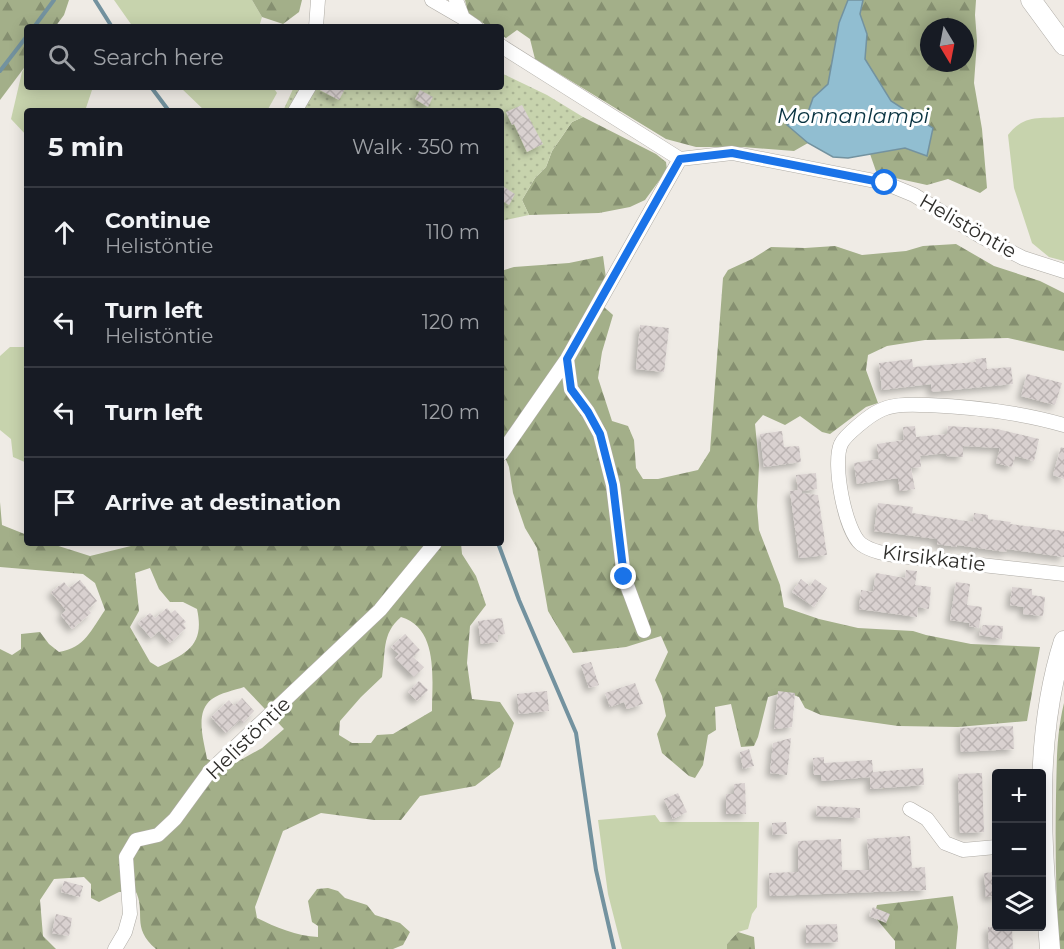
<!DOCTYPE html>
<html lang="en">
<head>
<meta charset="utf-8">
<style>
  body { margin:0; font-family:Montserrat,sans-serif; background:#242831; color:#f1f3f6 }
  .controls { position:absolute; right:18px; bottom:18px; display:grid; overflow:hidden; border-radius:6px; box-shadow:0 3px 15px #0003 }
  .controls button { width:54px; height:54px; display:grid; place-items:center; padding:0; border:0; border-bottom:2px solid #363941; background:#171b24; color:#f1f3f6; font:30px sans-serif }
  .compass { position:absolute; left:920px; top:18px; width:54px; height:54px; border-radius:50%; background:#171b24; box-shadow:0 3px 15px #0003; rotate:170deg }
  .stop { position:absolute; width:18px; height:18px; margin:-14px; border:4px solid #1a73e8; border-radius:50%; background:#fff }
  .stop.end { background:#1a73e8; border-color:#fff; box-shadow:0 2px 6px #0008 }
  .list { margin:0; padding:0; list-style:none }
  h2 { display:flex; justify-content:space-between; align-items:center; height:78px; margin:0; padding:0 24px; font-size:26px }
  h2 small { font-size:20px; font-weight:400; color:#9ea1a6 }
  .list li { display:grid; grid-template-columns:39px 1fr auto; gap:18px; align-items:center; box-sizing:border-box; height:90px; padding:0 24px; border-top:2px solid #363941 }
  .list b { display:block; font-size:22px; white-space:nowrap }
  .list p { margin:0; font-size:20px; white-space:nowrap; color:#9ea1a6 }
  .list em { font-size:20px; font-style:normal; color:#9ea1a6 }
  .icon { flex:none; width:33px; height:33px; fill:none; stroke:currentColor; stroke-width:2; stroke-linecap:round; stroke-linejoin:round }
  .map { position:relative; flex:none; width:1064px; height:949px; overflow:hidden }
  .search { position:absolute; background:#171b24; box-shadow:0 3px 15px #0003; left:24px; top:24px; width:480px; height:66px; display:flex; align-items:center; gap:15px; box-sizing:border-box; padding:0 21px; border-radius:6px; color:#9ea1a6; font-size:22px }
  .panel { position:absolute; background:#171b24; box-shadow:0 3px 15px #0003; left:24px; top:108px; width:480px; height:438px; border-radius:6px }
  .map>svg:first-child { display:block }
  .grass { fill:#c7d3ad }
  .forest { fill:url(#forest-firs); fill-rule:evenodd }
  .garden { fill:url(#garden-dots) }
  .water { fill:#91bed1; stroke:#73929f; stroke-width:1.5 }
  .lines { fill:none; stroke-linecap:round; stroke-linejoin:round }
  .stream { stroke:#73929f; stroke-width:4 }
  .building { fill:url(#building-cross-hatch); filter:url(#shadow) }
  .street-casing { stroke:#afaca6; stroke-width:15 }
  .secondary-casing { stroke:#afaca6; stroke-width:21 }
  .street { stroke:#fff; stroke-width:14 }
  .secondary { stroke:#fff; stroke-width:20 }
  .route { stroke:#1a73e8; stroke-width:8 }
  .labels { text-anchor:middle; stroke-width:6; stroke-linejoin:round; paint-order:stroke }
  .street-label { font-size:20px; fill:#2e2d2a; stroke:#fff }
  .water-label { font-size:21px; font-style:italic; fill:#093341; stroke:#fff }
</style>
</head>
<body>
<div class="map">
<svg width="1064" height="949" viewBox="0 0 1064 949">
  <defs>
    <pattern id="forest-firs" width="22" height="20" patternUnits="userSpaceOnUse" patternTransform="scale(1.5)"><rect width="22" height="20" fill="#a3af89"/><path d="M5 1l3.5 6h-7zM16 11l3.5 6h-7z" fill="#858f70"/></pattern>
    <pattern id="garden-dots" width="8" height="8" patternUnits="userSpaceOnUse" patternTransform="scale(1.5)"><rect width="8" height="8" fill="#c7d3ad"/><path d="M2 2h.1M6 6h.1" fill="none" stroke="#abb595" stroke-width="1.8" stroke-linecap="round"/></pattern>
    <pattern id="building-cross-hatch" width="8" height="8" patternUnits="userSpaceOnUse" patternTransform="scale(1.5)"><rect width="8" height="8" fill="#d9d1d0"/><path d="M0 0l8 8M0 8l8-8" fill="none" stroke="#bbb4b3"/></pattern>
    <filter id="shadow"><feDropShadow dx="-4" dy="4" stdDeviation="3" flood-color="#0004"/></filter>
  </defs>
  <rect width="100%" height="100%" fill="#efebe5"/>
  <path class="grass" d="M114,0H252L262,17L259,27H133Z
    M27,64V87H112L92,90L85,111H27V136L11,119L22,72Z
    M180,87H273L277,93L267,111H205Z
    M1064,117V261L1049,257L1032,243L1014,188L1008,135C1024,114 1040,119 1064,117Z
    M10,347H27V463L13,457L11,439L0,430V356Z
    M655,815L660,822H759L757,907L752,914L748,929L738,932L727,944V949H622L608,894L598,820Z"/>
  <path class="forest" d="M0,0H69L64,15L55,27H27V64L0,100Z
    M252,0H302L299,12L283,24L262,17Z
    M465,0H848L839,23L828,84L813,98L807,115L788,125L808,143L794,151L743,147H696L666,139L535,59L530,39L517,30L506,38L501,35V27H489L468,13Z
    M863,0H976L975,15L977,41L974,83L982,129L987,188L980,193L948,179L927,185L877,174L870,154L905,148L927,156L933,128L891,101L864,58L867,34L860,14ZM929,27H965V63H929Z
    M583,117L656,154L666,162L667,170L645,200L630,207L599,213L529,215L522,200L535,178L546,167L552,151L572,122Z
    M956,244L994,266L1040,281L1064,293V351L1008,338L925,340L887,346L868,355L866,370L878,403L866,407L830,434L822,432L800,416L785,425L763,415L755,424L759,465L757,506L759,530L780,585L784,607L819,619L858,628L913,631L926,635L971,644L1040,647L1027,721L958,727L898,726L821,715L805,708L799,697L785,692L768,697L758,737L754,746L741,747L731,704L715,707L716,730L708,735L703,765L695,778L689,776L662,753L657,734L666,716L662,696L655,680L668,652L661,636L626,647L573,653L548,611L537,548L525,528L513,493L509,467L501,448V271L514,267L569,263L603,256L606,278L595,299L613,315L602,352L598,378L612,421L628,426L634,440L636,468L643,479H658L698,470L710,451L723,278L728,270L752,259L771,247L805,248L835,246L862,255L906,251L923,246Z
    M0,502L2,525L27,535V543H49L90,556L135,545L136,543H461L462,554L476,576L486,605L470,626L467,663L472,699L500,702L514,723L500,767L475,786L420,796L401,820H374L321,813L283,831L255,907L257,918C275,927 297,936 318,937V926L312,922L308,901L317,889L328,888L338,891L345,898L367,905L375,915L400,923L410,932L403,945L393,949H156C130,927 147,912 135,890L119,892L99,902L91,898V884L84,877L54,879L40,900L43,936L56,949H0V649L12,655L21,649V634L40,632L49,644L59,652C85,648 91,630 105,610L95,583L83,574L0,567ZM150,568L159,589L170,602H183L197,609C205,645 187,653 158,667L150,662L130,627L139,611L135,573ZM401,617C439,628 432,680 432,711L393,734L377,735L371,743H352L339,735L340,721L361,697L382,677C386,653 381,634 401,617ZM244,687L284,729L262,748L228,767L207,759C204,741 194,712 212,699C220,693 235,690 244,687Z
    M1064,703V949H1059C1056,898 1055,847 1056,796C1057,762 1056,736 1064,703Z
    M953,896L958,927L956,949H895V941L874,916L877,905Z
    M738,932L754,937L755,949H727V944Z"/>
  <path class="garden" d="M501,73L547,95L583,117L572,122L552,151L546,167L535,178L522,200L529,215L501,221V111H283L293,89L289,87H501Z"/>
  <path class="water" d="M848,0H863L860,14L867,34L865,59L891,101L933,128L927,156L905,148L848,158L833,157L808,143L787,125L807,115L813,98L828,84L839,23Z"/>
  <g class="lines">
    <path class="stream" d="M95,0L112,27
      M34,27L54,0
      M0,71L27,36
      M151,87L169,111
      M498,543L519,600L576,733L596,870L614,949"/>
  </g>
  <path class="building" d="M318,87H346L339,100L318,89Z
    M420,90L433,97L428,107L415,99Z
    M522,105L543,144L527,152L514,124L512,125L506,112Z
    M501,185L515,194L509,205L501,200Z
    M640,325L669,328L664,372L636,369Z
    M986,358L987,369L1011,367L1013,384L931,392V384L882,390L879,363L912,359L913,367L976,362L975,359Z
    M1027,374L1062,383L1055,405L1021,396Z
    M915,426L916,437L947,434L948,426L997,429L1039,439L1034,461L1015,456L1012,467L996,463L1000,448L963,446V457L946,456V453L920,456L921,467L911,468L915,489L900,491L898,478L857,484L854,463L879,459L877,444L904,440L903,427Z
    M782,431L784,447L799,446L801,462L764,467L760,434Z
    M1061,447L1064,448V479L1053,475Z
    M816,473L817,489L802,491V493L818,495L827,555L799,558L790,491L798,490L796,475Z
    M878,503L913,507L912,513L973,522L974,513L988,515V519L1011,522L1010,524L1064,531V557L1007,549L1006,552L957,545V547L937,544V539L874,531Z
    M906,570L917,571L915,585L931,587L929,609L918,607L917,617L859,609L861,590L873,592L876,573L905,578Z
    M801,579L810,586L815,579L827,588L814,607L792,592Z
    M80,580L97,601L88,609L91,613L72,629L61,615L66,610L51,592L64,582L69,588Z
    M956,582L970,584L967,605L982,607L979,628L969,626L970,623L950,620Z
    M1012,587L1032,589V595L1045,597L1043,616L1023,614L1024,607L1010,605Z
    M167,608L171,613L175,610L186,622L183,624L186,628L170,643L159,631L151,638L138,623L150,613L155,618Z
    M502,618L505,634L498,635V642L481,644L478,621Z
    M983,625L1003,626L1002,639L979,635Z
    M405,634L420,650L413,657L424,667L414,677L395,658L399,654L391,647Z
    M591,662L599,685L589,688L581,665Z
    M419,681L428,690L417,701L408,692Z
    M635,683L643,704L627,709L624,702L610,707L605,693Z
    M547,691L549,711L519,714L517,694Z
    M778,691L795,693L792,727L774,729Z
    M242,698L254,711L243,723L240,720L226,733L211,717L229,700L234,706Z
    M1013,726L1014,749L961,752L960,728Z
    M791,738L787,775L770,773L773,743Z
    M749,749L754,766L743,769L740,752Z
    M824,757V763L872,760L873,772L923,768L924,785L870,789V777L822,781L821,775H814L813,758Z
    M982,773L984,832L960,833L958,774Z
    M745,783L746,814H726V794H734V784Z
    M678,793L687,812L673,819L664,799Z
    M817,806L860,808V818L816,816Z
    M786,822L787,834L773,835L772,823Z
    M910,836L912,868L925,867L926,890L770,896L769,873L798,872V841L841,839L842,870H870L867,839Z
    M996,872V896L986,897L984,873Z
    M64,881L83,886L80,897L61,892Z
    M873,907L890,914L886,923L869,916Z
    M56,914L72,918L69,936L52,933Z
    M837,924L838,942L806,943V925Z
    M988,927H1012L1013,949H989Z"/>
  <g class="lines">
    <g class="street-casing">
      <path id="street" d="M432,0L463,18
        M456,0L463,18L476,27
        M316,27L318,0
        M501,46L680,159
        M295,111L309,87
        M567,359L571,389L588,412L600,434L613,485L624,577L644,631
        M1064,425C1019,412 975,407 928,405C912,405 894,403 879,411C870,415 845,435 841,444C832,463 845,531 861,544C872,552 887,554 900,556L1064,574
        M501,454L567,359L680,159L732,153L885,183L914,195L982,237L1023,258L1064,271
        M910,809L927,819L945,843L963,850L996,847
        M115,949L125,932L130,914L126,857L136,840L158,835L175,819L210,771L380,610L435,543"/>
    </g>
    <g class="secondary-casing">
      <path id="secondary" d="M1031,0L1064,45
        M1050,949C1042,847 1032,741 1064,641"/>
    </g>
    <use href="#street" class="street"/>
    <use href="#secondary" class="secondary"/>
  </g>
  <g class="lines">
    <path class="route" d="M624,577L613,485L600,434L588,412L571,389L567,359L680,159L732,153L885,183"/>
  </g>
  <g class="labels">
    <g class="street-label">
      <text transform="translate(968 226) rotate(30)" y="7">Helistöntie</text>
      <text transform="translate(934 558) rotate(7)" y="7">Kirsikkatie</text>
      <text transform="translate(248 738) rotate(-44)" y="7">Helistöntie</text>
    </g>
    <g class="water-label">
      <text x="853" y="123">Monnanlampi</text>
    </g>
  </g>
</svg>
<div class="controls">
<button>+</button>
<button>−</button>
<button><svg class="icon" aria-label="layers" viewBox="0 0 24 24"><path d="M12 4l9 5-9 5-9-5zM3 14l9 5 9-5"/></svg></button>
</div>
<svg class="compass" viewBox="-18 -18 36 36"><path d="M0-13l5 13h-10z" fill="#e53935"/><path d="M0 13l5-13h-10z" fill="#9ea1a6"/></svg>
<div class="stop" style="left:885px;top:183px"></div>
<div class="stop end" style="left:624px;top:577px"></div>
<div class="search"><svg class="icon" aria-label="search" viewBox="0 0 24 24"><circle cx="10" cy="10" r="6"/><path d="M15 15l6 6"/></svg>Search here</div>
<section class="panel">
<h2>5 min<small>Walk · 350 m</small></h2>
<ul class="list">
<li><svg class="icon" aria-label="ahead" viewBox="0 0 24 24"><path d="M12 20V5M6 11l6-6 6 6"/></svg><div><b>Continue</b><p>Helistöntie</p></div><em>110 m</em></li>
<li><svg class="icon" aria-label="left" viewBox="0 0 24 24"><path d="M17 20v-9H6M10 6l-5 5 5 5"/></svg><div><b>Turn left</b><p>Helistöntie</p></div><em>120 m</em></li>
<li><svg class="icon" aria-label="left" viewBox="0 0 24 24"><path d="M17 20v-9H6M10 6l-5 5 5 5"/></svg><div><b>Turn left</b></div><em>120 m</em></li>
<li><svg class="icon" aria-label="arrive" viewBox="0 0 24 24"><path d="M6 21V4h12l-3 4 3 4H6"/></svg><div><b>Arrive at destination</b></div></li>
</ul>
</section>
</div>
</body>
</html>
